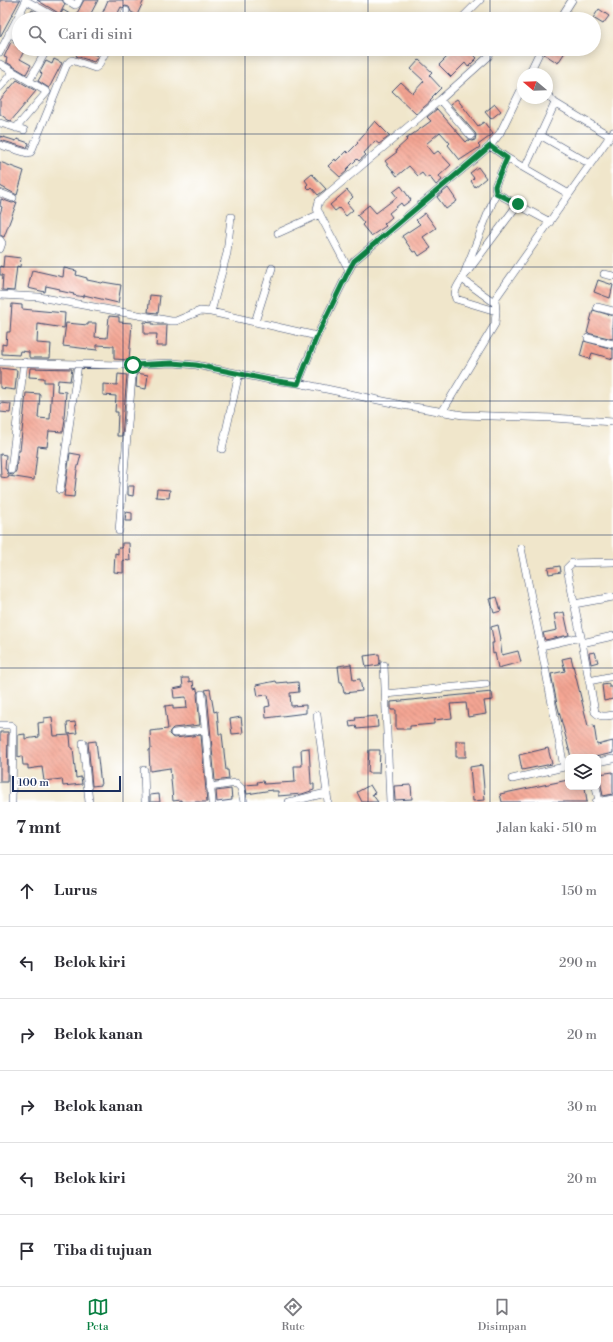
<!DOCTYPE html>
<html lang="id">
<head>
<meta charset="utf-8">
<style>
  body { margin:0; font-family:"Libre Bodoni",serif; background:#f2f2f3; color:#2b2b33 }
  .controls { position:absolute; right:12px; bottom:12px; display:grid; overflow:hidden; border-radius:8px; box-shadow:0 2px 10px #0003 }
  .controls button { width:36px; height:36px; display:grid; place-items:center; padding:0; border:0; border-bottom:1px solid #e1e1e2; background:#fff; color:#2b2b33; font:20px sans-serif }
  .compass { position:absolute; left:517px; top:68px; width:36px; height:36px; border-radius:50%; background:#fff; box-shadow:0 2px 10px #0003; rotate:289deg }
  .scale { position:absolute; left:12px; bottom:10px; width:109px; box-sizing:border-box; padding-left:4px; border:2px solid #1b2f5e; border-top:0; font-size:11px; line-height:14px; white-space:nowrap; color:#1b2f5e; -webkit-text-stroke:3px #fff; paint-order:stroke }
  .stop { position:absolute; width:12px; height:12px; margin:-9px; border:3px solid #0b8043; border-radius:50%; background:#fff }
  .stop.end { background:#0b8043; border-color:#fff; box-shadow:0 1px 4px #0008 }
  .list { margin:0; padding:0; list-style:none }
  h2 { display:flex; justify-content:space-between; align-items:center; height:52px; margin:0; padding:0 16px; font-size:17px }
  h2 small { font-size:13px; font-weight:400; color:#7c7c81 }
  .list li { display:grid; grid-template-columns:26px 1fr auto; gap:12px; align-items:center; box-sizing:border-box; height:72px; padding:0 16px; border-top:1px solid #e1e1e2 }
  .list b { display:block; font-size:15px; white-space:nowrap }
  .list em { font-size:13px; font-style:normal; color:#7c7c81 }
  .icon { flex:none; width:22px; height:22px; fill:none; stroke:currentColor; stroke-width:2; stroke-linecap:round; stroke-linejoin:round }
  .map { position:relative; flex:none; width:613px; height:802px; overflow:hidden }
  .search { position:absolute; background:#fff; box-shadow:0 2px 10px #0003; left:12px; right:12px; top:12px; height:44px; display:flex; align-items:center; gap:10px; box-sizing:border-box; padding:0 14px; border-radius:22px; color:#7c7c81; font-size:15px }
  .sheet { height:484px; background:#fff }
  nav { display:flex; justify-content:space-around; align-items:center; box-sizing:border-box; height:56px; border-top:1px solid #e1e1e2; background:#fff; font-size:11px; color:#7c7c81 }
  nav a { display:grid; justify-items:center; gap:2px }
  nav .on { color:#0b8043 }
  .map>svg:first-child { display:block }
  .building { fill:url(#building-back-hatch) }
  .lines { fill:none; stroke-linecap:round; stroke-linejoin:round }
  .minor-casing { stroke:#3b4a6e; stroke-width:8 }
  .minor { stroke:#fff; stroke-width:7 }
  .route { stroke:#0b8043; stroke-width:5 }
  .grid { fill:none; stroke:#1b2f5e; stroke-width:1; stroke-opacity:0.55 }
</style>
</head>
<body>
<div class="map">
<svg width="613" height="802" viewBox="0 0 613 802">
  <defs>
    <pattern id="building-back-hatch" width="6" height="6" patternUnits="userSpaceOnUse"><rect width="6" height="6" fill="#f4a593"/><path d="M-1 5l2 2M0 0l6 6M5-1l2 2" fill="none" stroke="#c5877b"/></pattern>
  </defs>
  <rect width="100%" height="100%" fill="#fff"/>
  <filter id="ink" filterUnits="userSpaceOnUse"><feTurbulence type="fractalNoise" baseFrequency=".025" numOctaves="2"/><feDisplacementMap in="SourceGraphic" scale="8" xChannelSelector="R" yChannelSelector="G"/><feConvolveMatrix kernelMatrix="1 2 1 2 8 2 1 2 1" color-interpolation-filters="sRGB"/></filter>
  <filter id="wash" filterUnits="userSpaceOnUse"><feTurbulence type="fractalNoise" baseFrequency=".012" numOctaves="4" result="noise"/><feDisplacementMap in="SourceGraphic" scale="16" xChannelSelector="R" yChannelSelector="G"/><feGaussianBlur stdDeviation="0.9" result="paint"/><feColorMatrix in="noise" values="0 0 0 0 0 0 0 0 0 0 0 0 0 0 0 0 0 1.4 0 .05"/><feComposite in="paint" operator="in"/></filter>
  <g filter="url(#wash)">
    <rect width="100%" height="100%" fill="#f0e6cb"/>
    <g id="blocks">
      <path class="building" d="M0,0H20L0,37Z
        M37,0H62L65,4L60,14Z
        M84,0H98L88,19H64L61,14L63,10L75,17Z
        M108,0H144L137,15L131,12L129,7L125,6L123,8L121,7L115,19H100Z
        M599,9L609,16L603,24L593,18Z
        M32,10L43,16L42,19H27Z
        M11,42L19,44V49H25L20,59L31,65L26,74L6,62L7,58L4,57Z
        M79,49H82L98,56L94,62L76,56Z
        M455,49H468L477,58L468,67L465,63L451,77L439,65Z
        M546,49H567L558,63L544,54Z
        M54,59L62,63L49,88L38,81L42,74L40,72L46,61L52,64Z
        M419,60L432,72L429,75L441,88L432,97H433L430,100L431,101L416,114L392,91L401,82L413,93L424,81L411,69Z
        M17,80L36,91L11,121L8,120L0,114V100Z
        M457,99L478,126L484,122L493,134L478,145L480,147L460,160L448,145L450,143L440,132L426,144L434,154L438,151L451,165L439,176L442,180L436,185L429,176L426,178L422,173L418,176L409,166L397,176L385,161L397,152L396,150L407,140L406,139L431,121L427,117L437,109L466,142L468,140L472,141L475,140L476,135L475,133L450,104Z
        M495,104L501,111L491,119L485,112Z
        M375,121L390,136L379,144L375,141L364,153L366,155L359,161L357,159L346,170L347,171L340,177L328,166L335,159L336,161L346,151L348,153L358,143L357,142Z
        M0,136L16,141L17,139L29,143L27,148L0,140Z
        M0,162L24,171L17,195L0,186Z
        M478,167L486,178L475,187L471,181L474,178L470,173Z
        M312,174L326,189L318,195L312,188L310,190L306,186L308,184L305,180Z
        M401,186L411,200L403,206L401,203L389,213L392,217L384,224L386,226L371,236L362,225L364,223L357,215L369,205L376,213L397,197L393,192Z
        M448,188L457,201L446,209L437,197Z
        M347,190L353,197L347,203L353,210L346,216L339,208L335,211L330,205Z
        M1,199L12,203L17,202L4,237L0,235V214L2,207L0,206Z
        M425,213L436,228L423,237L431,248L419,256L416,251L413,252L402,236L420,224L416,220Z
        M4,256L21,258L20,267L17,266L14,291L2,290L3,275H0V266L3,267Z
        M64,268L77,271L76,275L87,278V280L102,283L103,282L121,285L118,303L84,295V297L73,295L74,294L60,291V289L46,286L45,292L28,288L32,270L63,277Z
        M598,280L613,285L610,298L594,292Z
        M150,295L160,296L158,313L148,312Z
        M12,304L22,305V309L65,313L64,328L38,324L37,343L51,344L50,358H31L29,357V352L20,351L19,355L2,354V344L6,345L7,332H10Z
        M593,310L613,316L612,327H613V339L587,333Z
        M109,316L119,317V322L132,323L129,360L114,359V346L97,345V350L63,346L66,323L88,325V323H96L95,337L107,338Z
        M144,322L153,323V325H167L166,346H156L157,334H144Z
        M584,341L613,349V359L592,353L590,359L580,356Z
        M0,368L17,370L15,390L0,388Z
        M30,368L72,369L70,381L58,380L57,391L66,392L64,418L65,419L63,432L49,431L47,447L38,446L34,480L9,476L8,478L1,477L0,454L6,455L5,469H6L8,474L13,475L16,471L18,451H20L26,393L40,394L38,418L50,419L52,382H44V378L29,377Z
        M137,373L148,375L146,389L136,387Z
        M118,374L127,375L122,436H117L118,412H115L116,396L103,395V384L117,385Z
        M0,403L11,404L10,413L0,412Z
        M70,453L81,455L77,470L74,497L64,496Z
        M128,486H134L133,496L128,495Z
        M157,489L170,490L169,498L156,497Z
        M126,512L132,513V521H125Z
        M122,543H129L130,561L123,560V573L114,572L115,553L118,554V548H122Z
        M560,566L561,572L549,574L548,568Z
        M497,597L501,611L494,613L490,599Z
        M564,612L569,635L545,640L543,633L557,630L554,614Z
        M498,625L501,639H500L502,655L518,651L521,662L498,668L495,653L493,654L492,643H494L491,627Z
        M595,652L598,662L591,664L589,653Z
        M379,654L380,662L379,665L366,667L364,656Z
        M571,657L588,726L594,725L597,745L613,741V753L595,757H571L557,704L551,674L565,671L562,659Z
        M351,664L353,680L360,679L362,691L344,693L342,682H340L338,666Z
        M182,678H189V682L193,681L194,689L197,688V691H198L197,694L200,725L173,728L170,731L169,734L172,737L174,738L201,735L207,802H181V800L173,801L170,768L150,771L149,750L151,749L150,731L168,729L165,706L173,705V709L187,708L186,697L174,698L173,689L183,687Z
        M276,681L277,683L287,682V683L298,682L299,692L290,693L291,706L306,705V713L266,718L265,707L270,706L268,695L258,696L256,685Z
        M609,684V687H613V699L604,701L602,685Z
        M210,689L214,712L217,711L219,734H222L226,770H228L229,779L215,781L207,694L205,690Z
        M492,692L493,700L484,701L486,714L468,717L466,703L450,704L452,718L434,720V724L410,726V729H396V710H391V702Z
        M377,716L378,727L357,729L356,726L350,727L349,721L356,720L355,718Z
        M52,717L54,736L70,735L71,748H73L76,778L81,777L82,784L63,786L62,779L44,781L42,767L28,769V765H23L22,756L18,757V735L25,734V739L39,737L38,723L44,722V718Z
        M241,717L243,733L232,734L230,719Z
        M75,722L77,733L68,734L67,723Z
        M0,732H8L7,782H0Z
        M96,741L101,785L92,786L88,742Z
        M456,741H466V757H456Z
        M309,748L311,782V784H314V790L302,794L278,796V791H272V790L247,794L245,785L258,784L257,782L263,781L264,784L295,782L294,766H302L301,749Z
        M548,748L552,764L522,770L519,755Z
        M369,750H380L379,773H368Z
        M482,765L485,800L473,801L470,767Z
        M613,772V794L603,796L599,774Z
        M568,780V787H585L587,802H502L500,794Z
        M370,785L375,793L372,794L378,802H362L357,792Z
        M411,785L412,799L395,800L394,786Z
        M231,789L232,800L217,802L216,791Z
        M159,794L160,802H150V795Z"/>
    </g>
  </g>
  <g filter="url(#ink)">
    <use href="#blocks" fill-opacity="0" stroke="#3b4a6e" stroke-width="1"/>
    <g class="lines">
      <g class="minor-casing">
        <path id="minor" d="M25,0L59,19
          M67,0L75,5L77,4L79,0
          M122,19L126,11
          M463,19V17L480,0
          M560,19L572,0
          M9,33L19,39
          M0,52L26,1
          M0,64L29,81L47,49
          M529,74L541,49
          M0,87L13,72
          M547,94L555,103L610,136
          M440,100L471,136
          M0,123L24,130
          M16,128L47,92L29,81
          M540,135L590,164
          M0,145L27,153L31,152L67,64L70,61L72,60L95,68L98,66L107,49
          M490,146L507,158L569,194
          M525,168L555,103
          M0,193L13,198
          M496,193L550,222
          M278,233L320,214
          M0,240L2,243L0,249
          M349,270L317,209L319,201L440,100L488,57L490,53L487,49
          M604,274L613,276
          M0,295L39,297L171,321H176L200,311L211,312L317,336
          M495,303L462,279L518,204
          M597,307L613,311
          M496,311L456,299C453,292 458,285 462,279L496,193L495,186L507,158
          M211,312L227,253L231,217
          M255,322L272,268
          M588,338L613,344
          M0,362L118,365L173,363L196,365L270,380L298,383L402,405L463,415L553,418L613,422
          M298,383L317,336L349,270L354,261L490,146L500,133L523,86
          M442,412L495,324L496,311L495,299L613,132
          M222,449L239,373
          M11,470L24,362
          M60,490L78,364
          M119,531L133,365
          M521,548L541,646L564,767H568
          M574,604L613,597
          M581,637L567,568L572,563L613,562
          M582,643L613,636
          M541,646L581,637L595,712C601,718 606,716 613,715
          M384,665L390,802
          M589,681L613,676
          M202,694L212,802
          M386,694L486,684
          M317,715L328,802
          M0,725H10L13,727L12,802
          M174,733L205,730
          M83,743L89,802
          M598,762L613,759
          M144,770L145,802
          M512,779L564,767
          M210,787L236,783L241,788L244,802
          M596,787L599,801
          M289,802L326,793
          M596,802L613,799"/>
      </g>
      <use href="#minor" class="minor"/>
    </g>
  </g>
  <g class="lines" filter="url(#ink)">
    <path class="route" d="M133,365L172,363L196,365L270,380L298,384L317,336L349,270L354,261L490,146L507,158L495,186L496,193L518,204"/>
  </g>
  <path class="grid" d="M123,0V19M245,0V19M368,0V19M490,0V19M123,49V802M245,49V802M368,49V802M490,49V802M0,134H613M0,267H613M0,401H613M0,535H613M0,668H613"/>
</svg>
<div class="controls">
<button><svg class="icon" aria-label="layers" viewBox="0 0 24 24"><path d="M12 4l9 5-9 5-9-5zM3 14l9 5 9-5"/></svg></button>
</div>
<svg class="compass" viewBox="-18 -18 36 36"><path d="M0-13l5 13h-10z" fill="#e53935"/><path d="M0 13l5-13h-10z" fill="#7c7c81"/></svg>
<div class="scale">100 m</div>
<div class="stop" style="left:133px;top:365px"></div>
<div class="stop end" style="left:518px;top:204px"></div>
<div class="search"><svg class="icon" aria-label="search" viewBox="0 0 24 24"><circle cx="10" cy="10" r="6"/><path d="M15 15l6 6"/></svg>Cari di sini</div>
</div>
<section class="sheet">
<h2>7 mnt<small>Jalan kaki · 510 m</small></h2>
<ul class="list">
<li><svg class="icon" aria-label="ahead" viewBox="0 0 24 24"><path d="M12 20V5M6 11l6-6 6 6"/></svg><div><b>Lurus</b></div><em>150 m</em></li>
<li><svg class="icon" aria-label="left" viewBox="0 0 24 24"><path d="M17 20v-9H6M10 6l-5 5 5 5"/></svg><div><b>Belok kiri</b></div><em>290 m</em></li>
<li><svg class="icon" aria-label="right" viewBox="0 0 24 24"><path d="M7 20v-9h11M14 6l5 5-5 5"/></svg><div><b>Belok kanan</b></div><em>20 m</em></li>
<li><svg class="icon" aria-label="right" viewBox="0 0 24 24"><path d="M7 20v-9h11M14 6l5 5-5 5"/></svg><div><b>Belok kanan</b></div><em>30 m</em></li>
<li><svg class="icon" aria-label="left" viewBox="0 0 24 24"><path d="M17 20v-9H6M10 6l-5 5 5 5"/></svg><div><b>Belok kiri</b></div><em>20 m</em></li>
<li><svg class="icon" aria-label="arrive" viewBox="0 0 24 24"><path d="M6 21V4h12l-3 4 3 4H6"/></svg><div><b>Tiba di tujuan</b></div></li>
</ul>
</section>
<nav>
<a class="on"><svg class="icon" aria-label="map" viewBox="0 0 24 24"><path d="M3 6l6-2 6 2 6-2v14l-6 2-6-2-6 2zM9 4v14M15 6v14"/></svg>Peta</a>
<a><svg class="icon" aria-label="directions" viewBox="0 0 24 24"><path d="M12 3l9 9-9 9-9-9zM9 14v-3h6M13 9l2 2-2 2"/></svg>Rute</a>
<a><svg class="icon" aria-label="saved" viewBox="0 0 24 24"><path d="M7 4h10v16l-5-4-5 4z"/></svg>Disimpan</a>
</nav>
</body>
</html>
